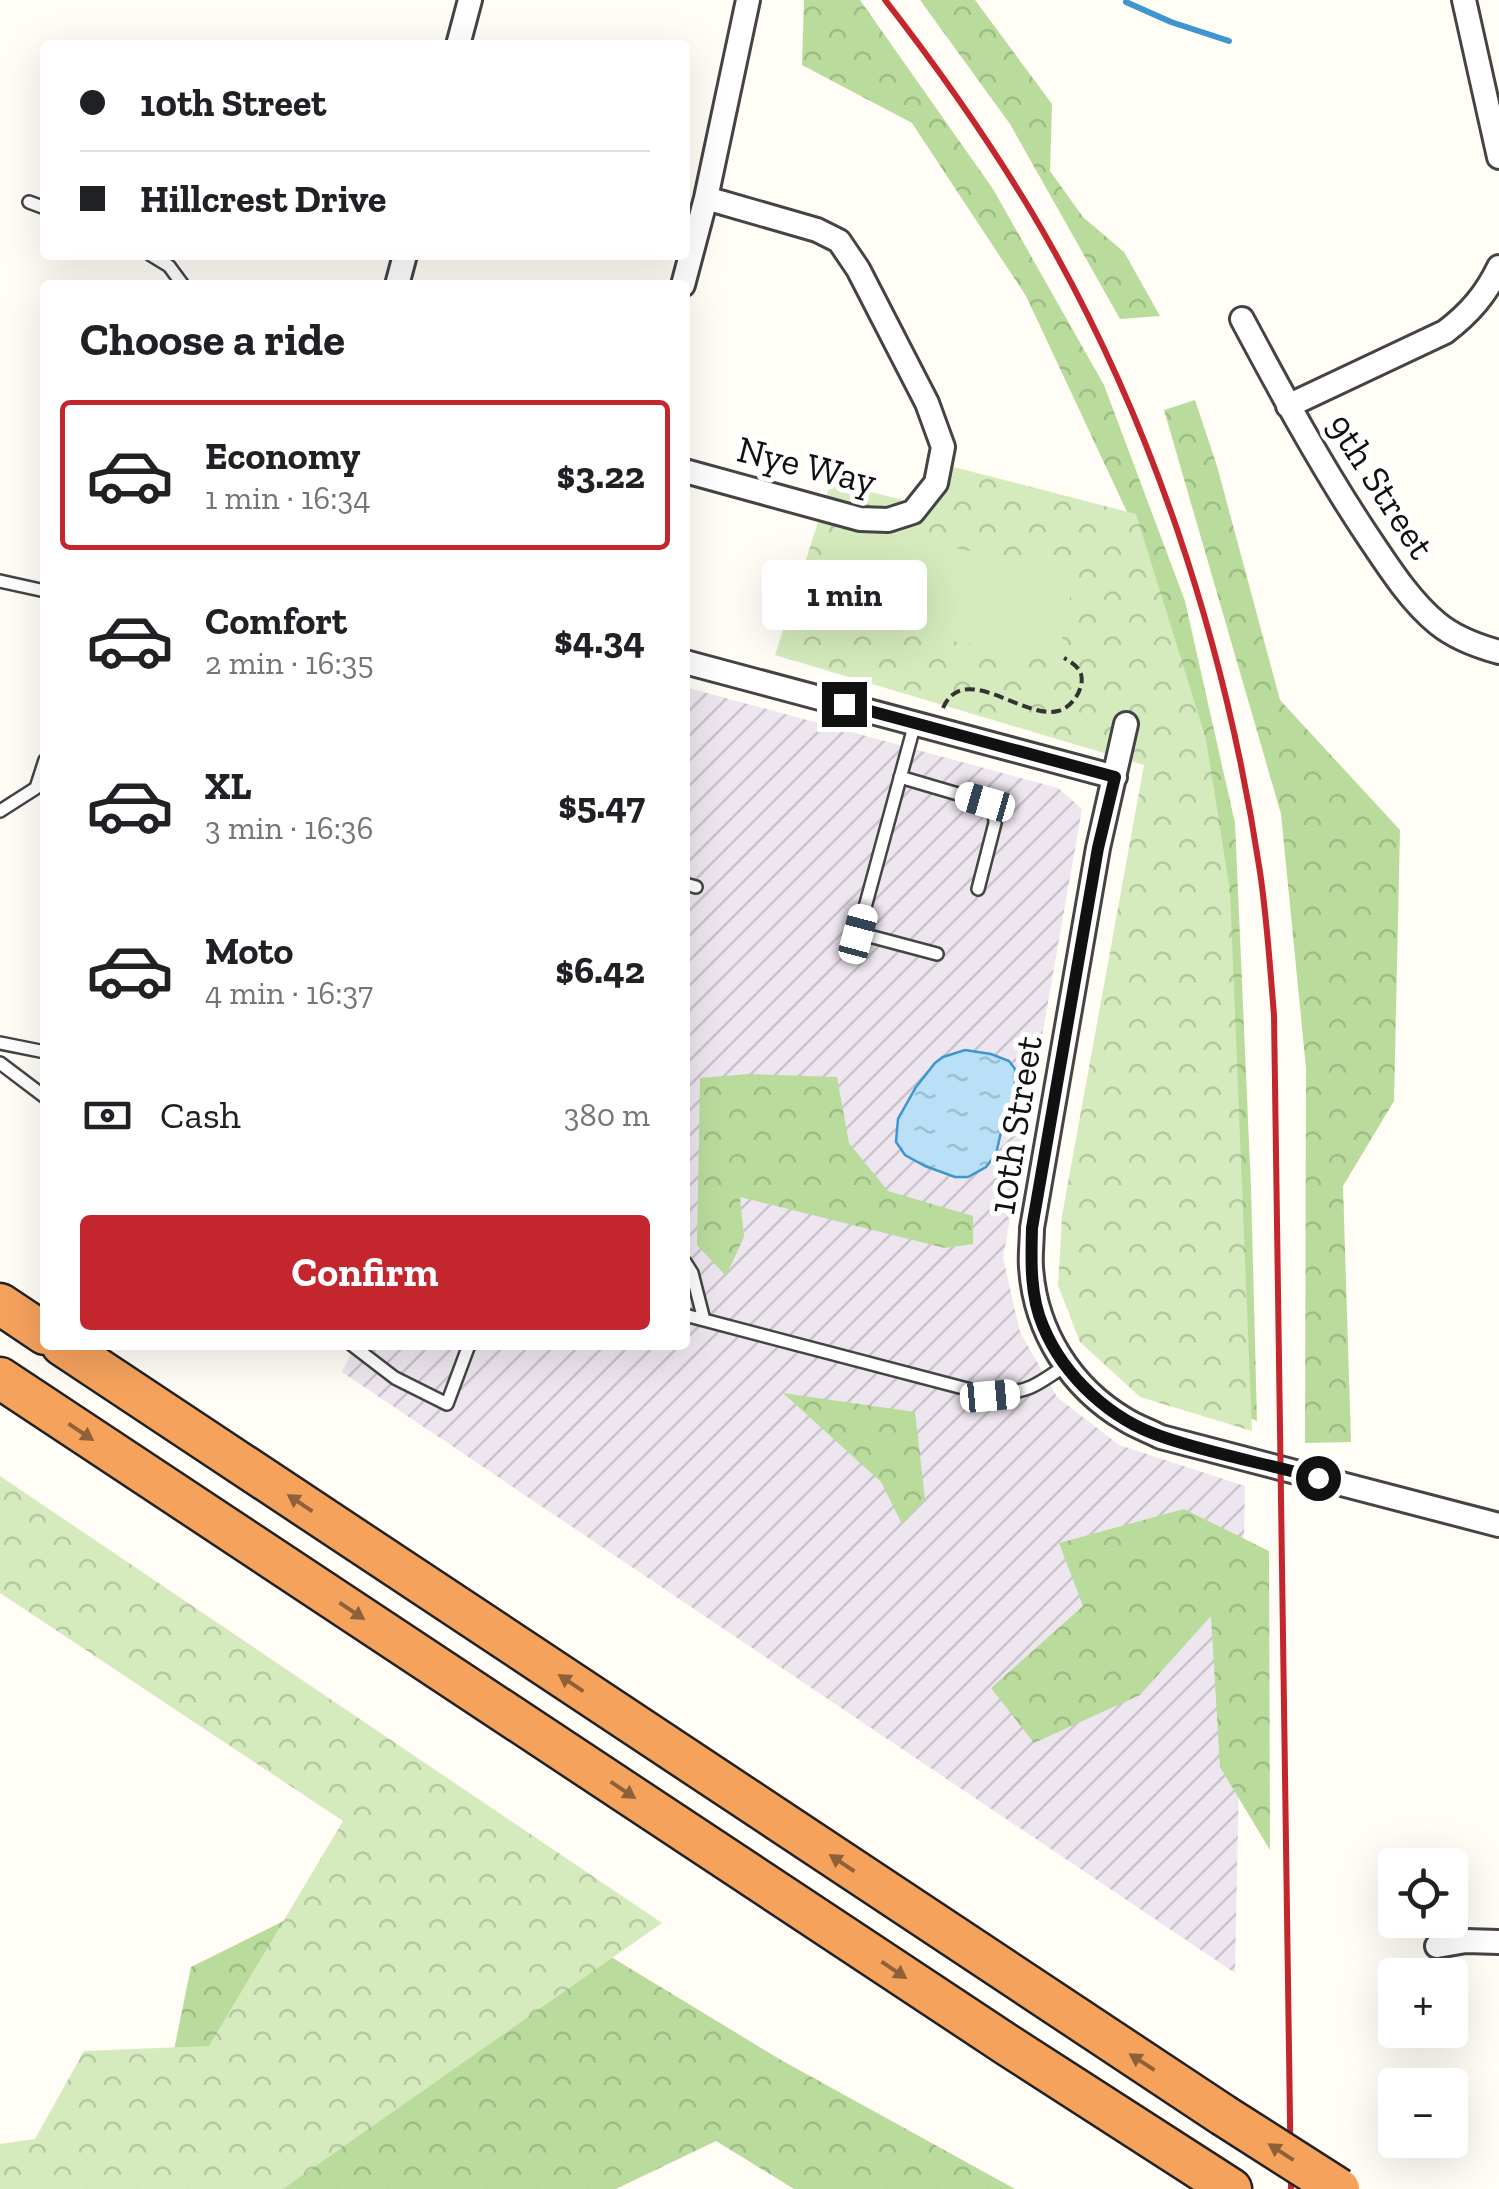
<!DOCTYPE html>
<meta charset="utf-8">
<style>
:root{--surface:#fff;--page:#f2f2f2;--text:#202124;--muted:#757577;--line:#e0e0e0;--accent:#c4262e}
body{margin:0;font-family:"Zilla Slab",serif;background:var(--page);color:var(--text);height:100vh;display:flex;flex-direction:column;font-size:38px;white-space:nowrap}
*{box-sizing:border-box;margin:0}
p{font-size:32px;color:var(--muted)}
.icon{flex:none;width:55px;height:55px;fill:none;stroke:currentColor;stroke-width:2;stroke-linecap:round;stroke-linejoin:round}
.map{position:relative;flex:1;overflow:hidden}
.details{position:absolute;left:40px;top:280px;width:650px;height:1070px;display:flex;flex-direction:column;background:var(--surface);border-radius:10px;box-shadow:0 10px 40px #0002}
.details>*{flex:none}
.banner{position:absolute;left:40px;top:40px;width:650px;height:220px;border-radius:10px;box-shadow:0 10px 40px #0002;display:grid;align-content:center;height:220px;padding:0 40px;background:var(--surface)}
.tools{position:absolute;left:1378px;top:1848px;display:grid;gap:20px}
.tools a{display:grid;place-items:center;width:90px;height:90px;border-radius:10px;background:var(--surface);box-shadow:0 10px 40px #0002;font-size:50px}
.end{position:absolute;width:45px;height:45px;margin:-22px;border:12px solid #111;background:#fff;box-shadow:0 0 0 5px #fff}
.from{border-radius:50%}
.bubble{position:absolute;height:70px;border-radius:10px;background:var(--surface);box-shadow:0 10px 40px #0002;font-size:32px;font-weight:800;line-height:70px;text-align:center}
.car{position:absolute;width:30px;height:60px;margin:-30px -15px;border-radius:12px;box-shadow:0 0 8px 2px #0007;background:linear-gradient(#fff 24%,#345 0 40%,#fff 0 76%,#345 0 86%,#fff 0)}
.banner b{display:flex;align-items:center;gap:35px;height:95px;font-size:38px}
.banner b+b{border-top:2px solid var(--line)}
.banner i{width:25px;height:25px;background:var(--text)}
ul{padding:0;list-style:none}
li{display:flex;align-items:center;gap:30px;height:150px;margin:0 20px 15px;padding:0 20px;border:5px solid transparent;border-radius:10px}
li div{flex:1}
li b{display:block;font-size:38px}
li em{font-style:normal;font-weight:800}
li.active{border-color:var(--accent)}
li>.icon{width:90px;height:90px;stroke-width:1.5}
h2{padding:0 40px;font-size:45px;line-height:120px}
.pay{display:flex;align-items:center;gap:25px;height:110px;padding:0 40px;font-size:38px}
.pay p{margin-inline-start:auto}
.cta{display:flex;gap:20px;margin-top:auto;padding:20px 40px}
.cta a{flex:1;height:115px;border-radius:10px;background:var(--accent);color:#fff;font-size:40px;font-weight:800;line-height:115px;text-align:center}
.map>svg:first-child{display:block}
.industrial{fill:url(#industrial-furrows)}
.forest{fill:url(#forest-crowns)}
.park{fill:url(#park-crowns)}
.garden{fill:#d5ebbd}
.water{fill:url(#water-ripples);stroke:#3f96cf;stroke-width:2.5}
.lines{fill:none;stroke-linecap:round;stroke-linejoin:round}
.stream{stroke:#3f96cf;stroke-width:6}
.lane-casing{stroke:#444;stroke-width:16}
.street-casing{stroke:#444;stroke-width:28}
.highway-casing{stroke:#222;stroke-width:45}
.path{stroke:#333;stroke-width:4;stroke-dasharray:10 5;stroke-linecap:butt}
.lane{stroke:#fff;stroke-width:11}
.street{stroke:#fff;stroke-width:22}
.highway{stroke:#f5a25d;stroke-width:40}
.rail{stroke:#c4262e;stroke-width:6}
.highway-bridge-casing{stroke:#222;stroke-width:45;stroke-linecap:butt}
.highway-bridge{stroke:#f5a25d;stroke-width:40}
.oneway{fill:#8e613b}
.route{stroke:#111;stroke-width:12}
.labels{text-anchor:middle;stroke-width:10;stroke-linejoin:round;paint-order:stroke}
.street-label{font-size:38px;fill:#111;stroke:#fff}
</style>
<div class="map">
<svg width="1499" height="2189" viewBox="0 0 1499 2189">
<defs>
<pattern id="industrial-furrows" width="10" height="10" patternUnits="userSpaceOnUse" patternTransform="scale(2.5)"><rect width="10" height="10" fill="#eee6ef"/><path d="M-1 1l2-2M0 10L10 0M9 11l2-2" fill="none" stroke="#cbc4cc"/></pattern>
<pattern id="forest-crowns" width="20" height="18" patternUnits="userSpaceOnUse" patternTransform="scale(2.5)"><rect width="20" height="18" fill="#b9dc9c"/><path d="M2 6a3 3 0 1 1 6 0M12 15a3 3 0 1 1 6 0" fill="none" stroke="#9ebc85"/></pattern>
<pattern id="park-crowns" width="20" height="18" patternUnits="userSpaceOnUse" patternTransform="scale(2.5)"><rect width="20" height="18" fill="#d5ebbd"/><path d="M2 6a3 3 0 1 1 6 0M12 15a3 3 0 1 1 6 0" fill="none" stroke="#b6c8a1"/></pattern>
<pattern id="water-ripples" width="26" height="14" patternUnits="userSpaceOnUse" patternTransform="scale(2.5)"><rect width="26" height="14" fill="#b9e0f7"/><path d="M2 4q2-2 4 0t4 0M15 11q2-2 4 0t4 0" fill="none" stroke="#9ebfd3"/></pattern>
</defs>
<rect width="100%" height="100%" fill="#fffdf5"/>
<path class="industrial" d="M685,687L1058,788L1082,809L1003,1258L1020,1332L1057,1397L1119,1445L1245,1486L1235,1973L342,1372L355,1345H685Z"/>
<path class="forest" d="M804,0H860L993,189L1104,385L1185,601L1235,823L1251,1188L1257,1421L1122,1364L1167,696L1135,529L1026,296L912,123L802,65Z
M920,0H975L1052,104L1050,171L1083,217L1124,252L1160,316L1120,319L1010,124Z
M1195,400L1217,466L1280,700L1400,830L1394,1101L1343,1186L1351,1442L1305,1443L1306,1068L1281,814L1164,410Z
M749,1074L837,1077L849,1143L888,1191L973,1216V1244L945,1248L740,1197L744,1237L726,1276L697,1245L700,1078Z
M783,1393L915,1412L925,1499L902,1524L881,1482Z
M1184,1509L1269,1551L1270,1850L1220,1767L1211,1616L1140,1695L1034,1743L991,1688L1083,1606L1059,1543Z
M322,1902L575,1935L781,2060L1015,2189H794L716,2141L616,2189H0V2176L171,2065L191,1967Z"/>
<path class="park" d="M946,465L1136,514L1206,739L1230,891L1252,1431L1140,1397L1080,1342L1058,1285L1062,1216L1144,765L775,655L831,482L907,501Z
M0,1476L662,1923L283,2189H0V2144L35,2139L84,2051L209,2046L343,1821L0,1593Z"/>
<path class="garden" d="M844,527L1075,571L1058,661L827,617Z"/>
<path class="water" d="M965,1050L991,1054L1009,1061L1015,1069V1087L1011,1106L1004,1119L996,1154L986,1167L968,1177H955L925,1166L905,1155L896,1142L898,1119L916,1087L935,1063L943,1057Z"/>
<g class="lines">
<path class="stream" d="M1126,2L1171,22L1229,41"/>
<g class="lane-casing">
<path id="lane" d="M29,202L45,208
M151,255L169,266L183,285
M0,581L45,591
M915,723L858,933L937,954
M900,777L985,802L994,811L995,823L978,889
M0,811L36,788L45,760
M685,884L696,887
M0,1043L45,1052
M0,1063L45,1097
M685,1262L692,1273L704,1320
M685,1315L990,1395C1028,1392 1035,1387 1066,1365
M352,1345L395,1378L447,1404L469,1345"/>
</g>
<g class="street-casing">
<path id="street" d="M1464,0L1499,157
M458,45L470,0
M397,285L405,255
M683,285L706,198L748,0
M1242,319C1281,392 1320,464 1365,532C1386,563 1408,599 1437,623C1455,638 1477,646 1499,652
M1288,406L1445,332C1470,313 1486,294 1499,267
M685,471L860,519L888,520L913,512L936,483L943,447L927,403L858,269L839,241L817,230L706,198
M685,662L1115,777
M1126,724L1098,848L1032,1228C1032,1241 1030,1254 1031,1267C1035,1331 1071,1388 1126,1420C1137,1427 1150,1431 1161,1437L1499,1525
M1437,1946L1466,1941L1499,1942"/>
</g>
<g class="highway-casing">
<path id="highway" d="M0,1304L45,1334
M62,1345L1223,2115
M0,1378L1009,2046L1231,2189"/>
</g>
<path class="path" d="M943,708C964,660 1023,720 1058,711C1072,708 1085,688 1081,674C1078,666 1071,662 1064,658"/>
<use href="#lane" class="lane"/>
<use href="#street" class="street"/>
<use href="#highway" class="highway"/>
<path class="rail" d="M885,0C938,68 987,138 1031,211C1151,413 1225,640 1260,872C1267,919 1270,967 1274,1015L1291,2189"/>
<g class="highway-bridge-casing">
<path id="highway-bridge" d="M1223,2115L1339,2189"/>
</g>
<use href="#highway-bridge" class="highway-bridge"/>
</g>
<defs><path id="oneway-solid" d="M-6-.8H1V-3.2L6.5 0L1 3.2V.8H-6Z" transform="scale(2.5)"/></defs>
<g class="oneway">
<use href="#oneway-solid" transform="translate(81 1432) rotate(34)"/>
<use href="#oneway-solid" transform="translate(300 1503) rotate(-146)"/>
<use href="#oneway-solid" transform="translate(352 1611) rotate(34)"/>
<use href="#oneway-solid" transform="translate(571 1683) rotate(-146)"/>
<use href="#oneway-solid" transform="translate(623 1790) rotate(34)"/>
<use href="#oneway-solid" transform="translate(842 1863) rotate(-146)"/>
<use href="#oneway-solid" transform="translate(894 1970) rotate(34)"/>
<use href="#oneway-solid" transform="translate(1142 2062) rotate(-147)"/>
<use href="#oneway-solid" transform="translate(1281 2152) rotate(-147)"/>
</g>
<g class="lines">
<path class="route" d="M844,704L1115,777L1098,848L1032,1228C1031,1261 1030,1296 1043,1326C1064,1377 1111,1420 1163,1437C1212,1454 1268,1464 1318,1478"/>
</g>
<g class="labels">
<g class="street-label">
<text transform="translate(807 465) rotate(14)" y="13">Nye Way</text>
<text transform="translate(1381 486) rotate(57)" y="13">9th Street</text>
<text transform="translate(1015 1125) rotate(-81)" y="13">10th Street</text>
</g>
</g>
</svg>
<div class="tools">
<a><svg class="icon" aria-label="locate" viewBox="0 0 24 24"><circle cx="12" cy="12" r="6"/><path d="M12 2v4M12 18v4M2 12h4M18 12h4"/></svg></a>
<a>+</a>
<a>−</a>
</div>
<i class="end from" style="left:1318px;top:1478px"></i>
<i class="end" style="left:844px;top:704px"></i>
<div class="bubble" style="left:762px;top:560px;width:165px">1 min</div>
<i class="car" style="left:985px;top:802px;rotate:286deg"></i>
<i class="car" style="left:858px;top:934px;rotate:15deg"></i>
<i class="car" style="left:990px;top:1396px;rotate:85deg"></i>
<div class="banner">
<b><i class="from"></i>10th Street</b>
<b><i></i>Hillcrest Drive</b>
</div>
<section class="details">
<h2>Choose a ride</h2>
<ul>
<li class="active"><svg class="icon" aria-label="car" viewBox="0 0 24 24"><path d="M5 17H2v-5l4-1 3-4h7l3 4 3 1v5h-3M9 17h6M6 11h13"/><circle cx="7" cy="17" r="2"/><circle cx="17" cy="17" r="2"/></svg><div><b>Economy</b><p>1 min · 16:34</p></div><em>$3.22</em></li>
<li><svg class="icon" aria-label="car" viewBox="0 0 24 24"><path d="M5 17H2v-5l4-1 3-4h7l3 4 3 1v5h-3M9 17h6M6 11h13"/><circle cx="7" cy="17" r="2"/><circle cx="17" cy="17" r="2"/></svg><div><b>Comfort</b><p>2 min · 16:35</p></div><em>$4.34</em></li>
<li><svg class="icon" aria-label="car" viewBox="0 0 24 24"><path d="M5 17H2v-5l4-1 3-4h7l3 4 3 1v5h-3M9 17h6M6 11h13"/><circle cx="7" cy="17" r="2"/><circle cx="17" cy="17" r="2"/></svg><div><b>XL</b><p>3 min · 16:36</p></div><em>$5.47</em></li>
<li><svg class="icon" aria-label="car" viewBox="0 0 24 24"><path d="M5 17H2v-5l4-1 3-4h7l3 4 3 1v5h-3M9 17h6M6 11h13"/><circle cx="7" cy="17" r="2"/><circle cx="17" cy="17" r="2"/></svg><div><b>Moto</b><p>4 min · 16:37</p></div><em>$6.42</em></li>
</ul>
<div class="pay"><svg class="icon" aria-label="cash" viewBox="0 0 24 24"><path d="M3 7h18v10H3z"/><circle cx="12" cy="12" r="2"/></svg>Cash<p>380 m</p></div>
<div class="cta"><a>Confirm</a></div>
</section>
</div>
